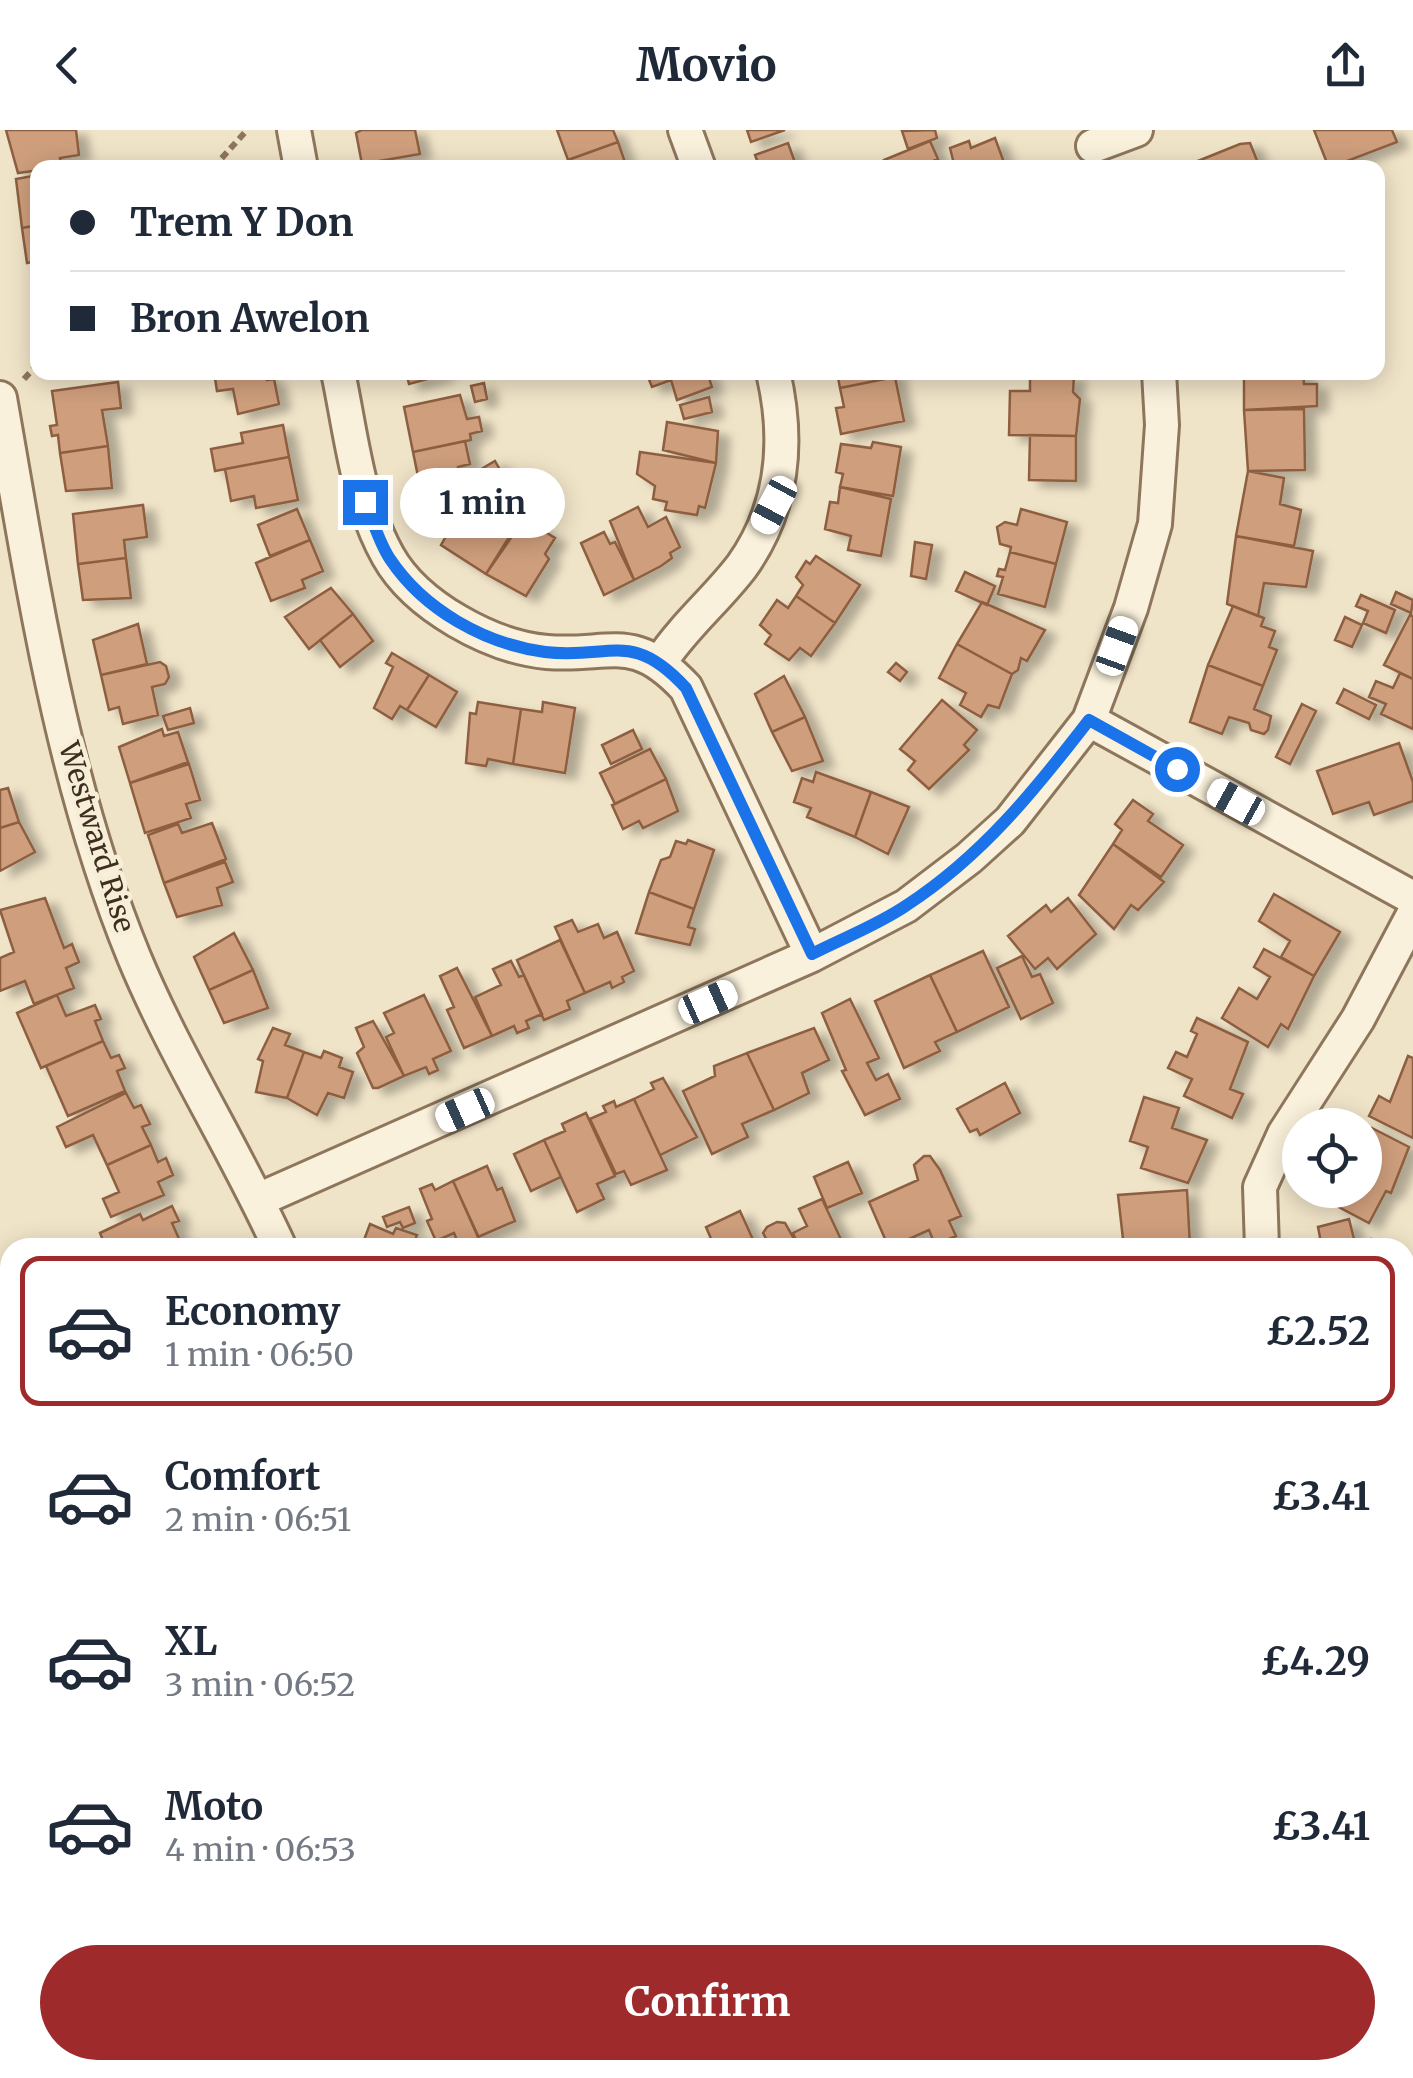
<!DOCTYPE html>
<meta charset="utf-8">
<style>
:root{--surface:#fff;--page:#f6f6f7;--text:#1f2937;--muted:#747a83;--line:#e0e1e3;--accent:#9e2a2b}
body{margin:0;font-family:Merriweather,serif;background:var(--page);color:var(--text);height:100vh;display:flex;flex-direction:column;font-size:38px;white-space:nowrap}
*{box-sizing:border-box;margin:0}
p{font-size:32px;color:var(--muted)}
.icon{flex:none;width:55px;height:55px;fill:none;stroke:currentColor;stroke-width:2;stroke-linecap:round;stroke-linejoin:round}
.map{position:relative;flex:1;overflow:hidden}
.sheet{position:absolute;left:0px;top:1108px;width:1415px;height:842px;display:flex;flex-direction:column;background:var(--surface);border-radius:30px 30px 0 0;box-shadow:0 5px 25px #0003}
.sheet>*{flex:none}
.top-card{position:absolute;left:30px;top:30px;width:1355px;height:220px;border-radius:20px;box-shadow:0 5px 25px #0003;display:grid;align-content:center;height:220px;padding:0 40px;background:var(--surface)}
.fabs{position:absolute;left:1282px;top:978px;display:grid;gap:20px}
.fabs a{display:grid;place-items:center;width:100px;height:100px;border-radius:50%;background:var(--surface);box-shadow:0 5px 25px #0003;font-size:50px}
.end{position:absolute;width:45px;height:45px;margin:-22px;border:12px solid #1a73e8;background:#fff;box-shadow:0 0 0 5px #fff}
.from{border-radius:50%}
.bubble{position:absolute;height:70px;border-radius:35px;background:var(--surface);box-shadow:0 5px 25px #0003;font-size:32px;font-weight:700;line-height:70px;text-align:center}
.car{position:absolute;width:30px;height:60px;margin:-30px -15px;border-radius:12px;box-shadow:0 0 8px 2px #0007;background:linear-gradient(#fff 24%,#345 0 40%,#fff 0 76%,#345 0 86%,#fff 0)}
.top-card b{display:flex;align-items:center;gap:35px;height:95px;font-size:38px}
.top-card b+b{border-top:2px solid var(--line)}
.top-card i{width:25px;height:25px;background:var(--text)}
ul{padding:18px 0 0;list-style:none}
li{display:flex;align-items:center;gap:30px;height:150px;margin:0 20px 15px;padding:0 20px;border:5px solid transparent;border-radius:20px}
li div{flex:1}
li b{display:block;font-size:38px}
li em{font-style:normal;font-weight:700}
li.selected{border-color:var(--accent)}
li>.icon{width:90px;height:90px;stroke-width:1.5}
.action{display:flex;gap:20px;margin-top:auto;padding:20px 40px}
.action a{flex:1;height:115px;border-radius:60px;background:var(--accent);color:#fff;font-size:40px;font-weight:700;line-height:115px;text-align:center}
header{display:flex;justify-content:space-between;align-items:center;height:130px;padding:0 40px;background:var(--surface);font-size:45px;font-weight:700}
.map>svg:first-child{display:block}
.green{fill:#c9cf9b}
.building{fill:#cf9f7d;stroke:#8d5f41;stroke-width:2.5;filter:url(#shadow)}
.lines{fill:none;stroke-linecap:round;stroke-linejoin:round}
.minor-casing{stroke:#8d765c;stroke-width:38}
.path{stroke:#8d765c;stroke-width:6;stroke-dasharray:8 5;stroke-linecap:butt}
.minor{stroke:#faf1dc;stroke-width:32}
.route{stroke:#1a73e8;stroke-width:12}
.labels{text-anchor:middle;stroke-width:9;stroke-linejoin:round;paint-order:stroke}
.street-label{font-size:28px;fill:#3d2e20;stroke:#f7eed8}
</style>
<header><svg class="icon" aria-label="back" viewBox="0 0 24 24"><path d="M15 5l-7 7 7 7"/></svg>Movio<svg class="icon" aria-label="share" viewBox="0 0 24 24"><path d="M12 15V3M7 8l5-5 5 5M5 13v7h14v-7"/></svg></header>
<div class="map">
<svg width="1413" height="1948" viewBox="0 0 1413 1948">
<defs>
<filter id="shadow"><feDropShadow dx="11" dy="6" stdDeviation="5" flood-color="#0004"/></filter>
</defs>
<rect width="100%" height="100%" fill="#f0e4c8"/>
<path class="green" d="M0,1302L10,1317V1940H378L381,1948H0Z"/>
<path class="building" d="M6,0H76L79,25L60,28L62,37L18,43Z
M362,0H415L420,24L362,34L356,3Z
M557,0H613L618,12L568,30Z
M747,0H785L751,12Z
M935,0L937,8L908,19L902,1Z
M1314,0H1392L1397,12L1329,38Z
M995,8L1006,38H955L950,18L969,11L971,18Z
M930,11L938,29L917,38H887L884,30Z
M618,12L627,38H570L568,30Z
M788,13L797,38H760L755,25Z
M1250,13L1260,38L1183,37L1240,14Z
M38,45V95L22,98L16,49Z
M38,95V131L27,133L22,98Z
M214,242H265L267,250L274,249L279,274L238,284L233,259L217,261Z
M406,242H442L443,245L409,254Z
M646,242H707L712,257L677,270L671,250L652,257Z
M837,242H894L895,247L840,258Z
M1244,242H1303L1304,254H1317V276L1244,280Z
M1050,245H1074L1073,262L1080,269L1076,306L1009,305L1010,261H1030V248Z
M895,247L904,291L841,304L836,278L844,277L840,258Z
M118,252L121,278L102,280L108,316L60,323L58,305L52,306L50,296L57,295L52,261Z
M484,253L487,269L475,272L471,256Z
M460,265L467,289L479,287L482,301L470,304L471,310L413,322L404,277Z
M709,267L712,282L684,289L680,275Z
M1304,279L1305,340L1248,341L1244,280Z
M667,292L718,301L716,333L663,320Z
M283,295L289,327L215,341L211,319L243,313L241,303Z
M1030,305L1076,306V351L1029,350Z
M465,311L470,334L458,337L457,359L422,366L413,322Z
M873,312L901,317L893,366L840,357L843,344L836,342L841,314L871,318Z
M108,316L112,358L66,361L60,323Z
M640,322L716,333L705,378L699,376L697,385L665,380L667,372L653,369L655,356L637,344Z
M289,327L298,370L256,378L254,366L231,371L225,339Z
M495,331L504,347L468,367L459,352Z
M1248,341L1284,348L1280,374L1301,380L1294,416L1236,406Z
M840,357L891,369L881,426L848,420L851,406L825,399L830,372L838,373Z
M143,375L147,407L124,410L126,428L78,434L73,384Z
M464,375L511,404L486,444L441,415Z
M638,377L648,397L666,387L680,417L670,423L672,428L661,436L634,450L610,391Z
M297,379L310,410L270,426L258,395Z
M1021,379L1067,392L1056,434L1010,422L1011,417L1000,414L997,397L1005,392L1017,395Z
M524,389L555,408L545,424L549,429L526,466L486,444Z
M604,402L610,414L615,412L634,450L604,465L581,413Z
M1236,406L1313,421L1306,457L1264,453L1258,486L1227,474Z
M310,410L323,441L302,450L305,458L271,471L256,433Z
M915,412L932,415L926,449L911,446Z
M1010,422L1056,434L1045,477L998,464L1003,447L997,446L999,439L1005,440Z
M816,426L860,455L835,493L796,466L803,455L796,447L806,431L810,434Z
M126,428L131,468L83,470L78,434Z
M965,442L995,456L987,475L956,461Z
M331,458L353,484L309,519L285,487Z
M1396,462L1413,470L1411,483L1391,474Z
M1361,465L1395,480L1386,503L1363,493L1368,481L1356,476Z
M796,466L835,493L811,526L800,518L789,530L765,514L771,505L760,495L777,470L788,478Z
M982,472L1045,500L1027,531L1021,528L1018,540L1012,544L957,514Z
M1233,476L1264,488L1261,496L1275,501L1269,517L1277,520L1263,556L1208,535Z
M353,484L373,511L340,537L320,510Z
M1410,485L1413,486V549L1384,535Z
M1345,487L1362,495L1352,517L1335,510Z
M138,494L147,534L101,545L93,510Z
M957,514L1012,544L999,578L988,575L981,587L960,575L966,563L939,548Z
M392,523L429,545L407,580L400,576L392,589L374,578L393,537L386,533Z
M160,532L166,536L169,547L165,554L152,557L158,585L123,594L119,577L109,580L101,545Z
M896,533L907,542L900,551L888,542Z
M1208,535L1263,556L1254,579L1271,586L1268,600L1264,604L1251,600L1249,593L1229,587L1222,604L1190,592Z
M1400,543L1413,549V599L1381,584L1386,574L1369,567L1376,551L1393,558Z
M429,545L457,562L436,597L407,580Z
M784,546L805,587L772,602L755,564Z
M1344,559L1376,575L1369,589L1337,573Z
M942,570L977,600L964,615L969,620L929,659L908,640L915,631L900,619Z
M478,572L521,579L513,634L488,629L486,636L466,633L470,583L476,584Z
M543,572L575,578L565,643L513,634L521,579L542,582Z
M1302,574L1316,581L1290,634L1276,627Z
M190,578L194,593L168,600L163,586Z
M805,587L823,631L792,641L772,602Z
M162,599L164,606L178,602L188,632L130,653L119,617Z
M633,600L642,619L611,634L602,615Z
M1399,613L1413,652V671L1374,685L1369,672L1333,684L1317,641Z
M650,619L666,649L615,674L600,643Z
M189,634L200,670L186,674L191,688L145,703L130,653Z
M816,642L871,662L855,707L807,687L811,678L794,672L802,648L813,652Z
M666,649L678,681L643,698L639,691L623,699L612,675Z
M8,658L19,692L0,698V660Z
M871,662L909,677L888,724L855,707Z
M1133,670L1153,684L1148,691L1183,715L1161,747L1113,714L1122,700L1115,694Z
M19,692L35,722L0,741V698Z
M212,693L226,729L164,753L148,705L178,694L182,703Z
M688,710L714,720L694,779L649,762L661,730L670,727L676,711L686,714Z
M1113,714L1164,752L1138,780L1131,775L1114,799L1079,765Z
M225,732L233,752L217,758L222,775L177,787L164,753Z
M649,762L694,779L688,797L695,799L690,815L636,803Z
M1274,764L1340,802L1314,846L1281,827L1290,811L1259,791Z
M45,768L64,818L72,814L79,832L66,838L74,858L34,874L25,851L0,861V828L14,822L0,780Z
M1068,768L1096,804L1057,839L1048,828L1035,839L1008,806L1046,775L1051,782Z
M572,790L578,802L598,794L604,808L617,802L634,841L622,847L624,852L612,858L610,852L585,863L555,797Z
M234,803L253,840L209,860L194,827Z
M560,810L585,863L567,871L570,879L544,890L517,830Z
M1264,819L1314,846L1288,899L1281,894L1268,917L1222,888L1239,858L1257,869L1270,847L1254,837Z
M983,821L1009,877L957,902L930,845Z
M1022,826L1032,847L1040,844L1053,873L1021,889L997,838Z
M511,831L519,847L524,845L542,884L526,891L529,898L517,903L514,896L492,906L475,867L501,855L493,839Z
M457,838L492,906L464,918L447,880L454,877L440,846Z
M253,840L268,878L224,893L209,860Z
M930,845L957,902L935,912L940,921L904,938L875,871Z
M57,865L66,886L95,875L101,889L95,891L103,911L41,938L17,883Z
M424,865L451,921L433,929L438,940L429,944L426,937L404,946L386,907L394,903L384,883Z
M850,869L879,928L867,933L876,950L888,944L900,969L865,985L842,941L846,940L822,883Z
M1197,888L1248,912L1230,959L1243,964L1232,988L1184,966L1192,949L1168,938L1176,922L1187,927L1197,904L1191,901Z
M373,891L404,946L378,958H373L357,923L364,917L356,898Z
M273,898L290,904L285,915L304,922L287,968L256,962L263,931L258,929Z
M814,898L829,930L802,943L809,963L774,980L747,923Z
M103,911L111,928L119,925L125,938L117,941L125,961L68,986L46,936Z
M324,921L342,928L339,937L353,942L344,968L328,963L317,985L287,968L304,922L321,928Z
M747,923L774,980L742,994L748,1007L712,1024L683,961L715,946L714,936Z
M1408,926L1413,928V1008L1369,986L1379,966L1390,972Z
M663,948L697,1007L660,1025L634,969L654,959L651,953Z
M1005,953L1020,983L980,1005L977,999L970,1002L957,979Z
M126,963L134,978L141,975L150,994L142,997L151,1015L107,1035L93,1005L66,1017L57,997Z
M1144,967L1179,978L1172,998L1207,1010L1188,1053L1141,1038L1148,1017L1130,1011Z
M634,969L667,1040L631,1055L624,1041L616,1044L590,989L606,982L603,976L614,971L616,977Z
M586,983L615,1046L597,1054L604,1069L577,1082L544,1010L565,1001L562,994Z
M1372,998L1409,1017L1391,1063L1386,1061L1369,1093L1333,1074L1340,1060H1365V1012Z
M544,1010L561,1047L531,1061L514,1024Z
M151,1015L158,1032L166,1028L173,1045L158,1052L164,1065L111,1087L103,1069L119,1062L107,1035Z
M924,1026H930L940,1040L961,1086L949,1091L956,1106L935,1115L929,1100L889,1118L869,1072L918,1050L914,1035Z
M848,1032L862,1063L827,1078L814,1047Z
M487,1036L497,1060L502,1058L515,1091L478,1107L453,1051Z
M453,1051L480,1110L477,1118H460L454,1103L436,1111L427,1091L432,1089L420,1059L432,1054L435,1060Z
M1187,1060L1190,1116L1124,1118L1118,1065Z
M822,1069L845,1118H799L793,1103L807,1096L799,1079Z
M172,1076L179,1091L172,1093L180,1111L167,1118H106L100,1103L140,1084L143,1090Z
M409,1077L415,1093L403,1098L400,1092L387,1097L383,1087Z
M740,1081L755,1114L715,1118L706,1097Z
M1349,1089L1354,1109L1347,1110L1348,1114L1371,1109L1374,1118H1322L1318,1097Z
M777,1092L785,1093L799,1118H761L769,1114L763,1103L767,1097Z
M370,1094L393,1104L396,1098L417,1105L412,1118H361Z
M1405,1213L1413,1234V1244L1405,1247Z
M1413,1244V1310L1405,1314V1247Z
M1405,1921L1411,1922L1409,1948H1374V1940H1405Z
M505,1940H579L580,1942L567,1948H508Z
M704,1940H760L743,1948H708Z
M763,1940H789L793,1948H750Z"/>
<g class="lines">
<g class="minor-casing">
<path id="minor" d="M294,0L301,38
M685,0L699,38
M1093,16L1136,0
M338,242C351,303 357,371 388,426C416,476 491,517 547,522C611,527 633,501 686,558L812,825
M0,268C33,456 61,649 134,827C175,926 235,1019 280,1118
M661,531C684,496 717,469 742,436C784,377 789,310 773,242
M1089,590L1413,768
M258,1070L812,825L906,776L969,728L1010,691L1089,590L1131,478L1155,394L1162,295L1159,242
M1262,1118L1260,1057L1284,1004L1358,889L1413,785
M1405,1494L1413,1498
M1405,1785L1413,1768
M647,1940L651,1948
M956,1948L975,1940
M1255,1948L1262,1940"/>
</g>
<path class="path" d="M213,38L247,0
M24,249L38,234
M0,1289L10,1304
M0,1618L10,1682
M50,1940L52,1948
M335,1940L339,1948"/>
<use href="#minor" class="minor"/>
</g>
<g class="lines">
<path class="route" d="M365,372C373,390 379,413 390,429C424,480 485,514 545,522C610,530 631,498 686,558L812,824C843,808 878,795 907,775C982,726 1035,660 1089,590L1177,639"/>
</g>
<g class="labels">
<g class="street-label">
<text transform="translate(97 707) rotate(73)" y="10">Westward Rise</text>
</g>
</g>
</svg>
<div class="fabs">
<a><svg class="icon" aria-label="locate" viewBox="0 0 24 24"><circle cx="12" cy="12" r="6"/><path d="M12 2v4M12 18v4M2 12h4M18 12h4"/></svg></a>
</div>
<i class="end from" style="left:1177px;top:639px"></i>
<i class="end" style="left:365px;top:372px"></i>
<div class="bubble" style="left:400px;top:338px;width:165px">1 min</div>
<i class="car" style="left:774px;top:375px;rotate:208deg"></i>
<i class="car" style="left:1117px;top:516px;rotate:20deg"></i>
<i class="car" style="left:1236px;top:672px;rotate:299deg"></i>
<i class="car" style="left:708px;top:872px;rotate:66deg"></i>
<i class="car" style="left:465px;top:980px;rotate:246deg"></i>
<div class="top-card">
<b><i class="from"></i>Trem Y Don</b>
<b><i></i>Bron Awelon</b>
</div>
<section class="sheet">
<ul>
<li class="selected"><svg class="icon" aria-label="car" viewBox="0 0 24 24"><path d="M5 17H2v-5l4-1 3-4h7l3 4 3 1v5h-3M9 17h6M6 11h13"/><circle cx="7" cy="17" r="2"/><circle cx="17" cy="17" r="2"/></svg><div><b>Economy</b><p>1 min · 06:50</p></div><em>£2.52</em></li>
<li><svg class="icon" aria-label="car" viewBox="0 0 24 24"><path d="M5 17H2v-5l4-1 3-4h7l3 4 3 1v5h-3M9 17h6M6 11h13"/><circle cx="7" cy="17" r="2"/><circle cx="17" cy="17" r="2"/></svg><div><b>Comfort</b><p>2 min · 06:51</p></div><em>£3.41</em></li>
<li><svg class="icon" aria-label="car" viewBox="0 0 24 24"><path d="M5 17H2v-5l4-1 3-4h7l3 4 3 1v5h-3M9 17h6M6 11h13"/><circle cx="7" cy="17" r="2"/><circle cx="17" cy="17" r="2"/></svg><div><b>XL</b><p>3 min · 06:52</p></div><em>£4.29</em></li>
<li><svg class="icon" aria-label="car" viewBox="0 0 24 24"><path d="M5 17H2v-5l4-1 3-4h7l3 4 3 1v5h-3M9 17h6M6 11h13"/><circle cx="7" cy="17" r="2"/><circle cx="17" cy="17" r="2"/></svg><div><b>Moto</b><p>4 min · 06:53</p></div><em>£3.41</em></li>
</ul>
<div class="action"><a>Confirm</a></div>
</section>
</div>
